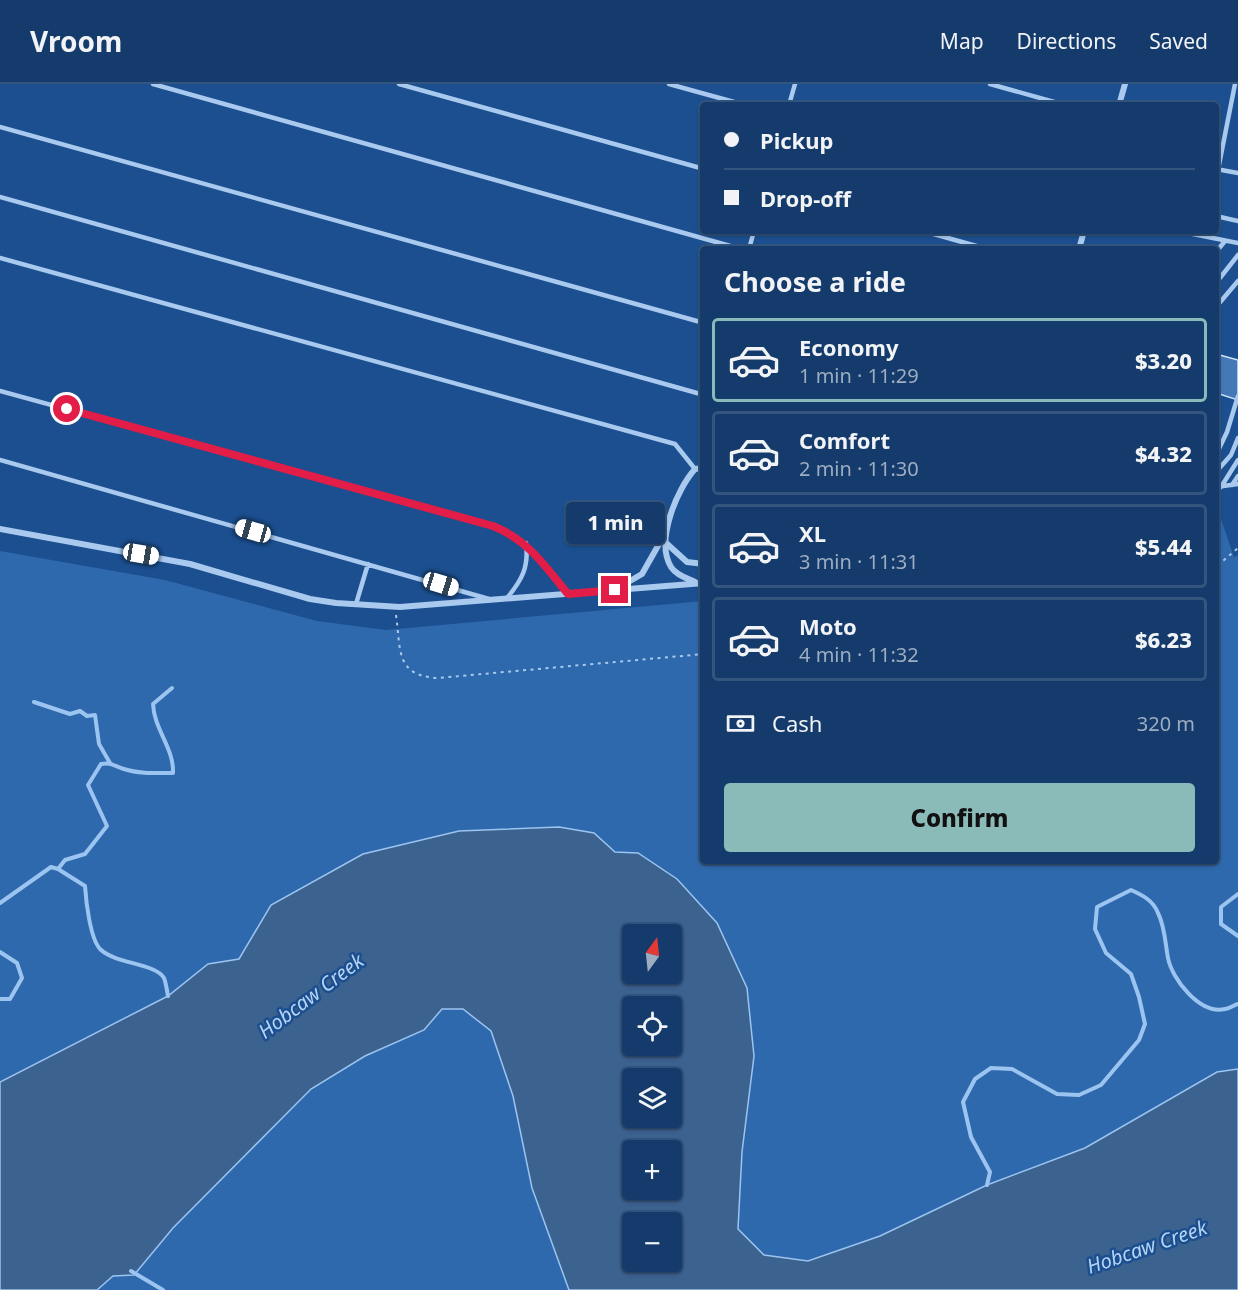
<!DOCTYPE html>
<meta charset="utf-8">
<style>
:root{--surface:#143b6b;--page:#1d4271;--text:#f1f3f6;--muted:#9dadc1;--line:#33557e;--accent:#8bbbb9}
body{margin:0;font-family:"Noto Sans",sans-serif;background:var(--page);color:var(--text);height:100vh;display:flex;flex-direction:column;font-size:22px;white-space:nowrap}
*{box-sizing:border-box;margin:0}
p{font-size:20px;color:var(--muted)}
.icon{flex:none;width:33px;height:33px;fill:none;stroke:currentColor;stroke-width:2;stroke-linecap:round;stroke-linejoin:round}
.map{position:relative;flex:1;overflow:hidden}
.side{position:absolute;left:700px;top:162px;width:519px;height:618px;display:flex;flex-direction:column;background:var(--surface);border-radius:6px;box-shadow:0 2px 4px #0004,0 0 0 2px var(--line)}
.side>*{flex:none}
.guide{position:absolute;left:700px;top:18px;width:519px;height:132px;border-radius:6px;box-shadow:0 2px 4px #0004,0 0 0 2px var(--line);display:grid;align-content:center;height:132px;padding:0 24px;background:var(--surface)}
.needle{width:39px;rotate:15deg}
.fabs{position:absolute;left:622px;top:840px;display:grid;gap:12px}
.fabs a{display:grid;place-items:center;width:60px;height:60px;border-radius:6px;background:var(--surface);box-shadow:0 2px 4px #0004,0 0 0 2px var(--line);font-size:30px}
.end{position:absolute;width:27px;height:27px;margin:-14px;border:8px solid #e11d48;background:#fff;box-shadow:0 0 0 3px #fff}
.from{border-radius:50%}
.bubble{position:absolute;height:42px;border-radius:6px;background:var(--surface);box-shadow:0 2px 4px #0004,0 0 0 2px var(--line);font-size:20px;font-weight:800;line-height:42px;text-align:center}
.car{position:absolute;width:18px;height:36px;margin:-18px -9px;border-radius:8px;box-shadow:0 0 4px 2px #0007;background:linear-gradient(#fff 24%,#345 0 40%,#fff 0 76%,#345 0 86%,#fff 0)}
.guide b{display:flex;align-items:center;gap:21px;height:57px;font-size:22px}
.guide b+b{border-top:2px solid var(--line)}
.guide i{width:15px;height:15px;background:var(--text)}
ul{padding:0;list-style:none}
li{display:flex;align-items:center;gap:18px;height:84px;margin:0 12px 9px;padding:0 12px;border:3px solid var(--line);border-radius:6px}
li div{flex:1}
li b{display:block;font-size:22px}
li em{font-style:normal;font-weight:800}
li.selected{border-color:var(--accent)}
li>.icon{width:54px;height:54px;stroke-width:1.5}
h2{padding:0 24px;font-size:27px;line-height:72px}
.pay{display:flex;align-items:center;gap:15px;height:66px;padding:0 24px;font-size:22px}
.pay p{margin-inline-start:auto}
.action{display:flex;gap:12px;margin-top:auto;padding:12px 24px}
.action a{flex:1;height:69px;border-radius:6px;background:var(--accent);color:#111;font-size:24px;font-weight:800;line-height:69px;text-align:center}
header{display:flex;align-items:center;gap:36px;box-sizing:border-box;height:84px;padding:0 30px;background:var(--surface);border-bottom:2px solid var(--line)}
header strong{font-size:28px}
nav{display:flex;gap:33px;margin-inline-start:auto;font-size:21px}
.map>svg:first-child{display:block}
.green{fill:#2e69ad}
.water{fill:#3c6290;stroke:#9cc4f0;stroke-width:1.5;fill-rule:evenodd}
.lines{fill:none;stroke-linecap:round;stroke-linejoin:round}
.stream{stroke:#9cc4f0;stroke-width:4}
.building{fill:#4478b7;stroke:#cfe3fa;stroke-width:1.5}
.path{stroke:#a9c9ee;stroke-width:2;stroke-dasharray:3 4.5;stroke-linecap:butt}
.lane{stroke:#a9c9ee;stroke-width:4.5}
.street{stroke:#a9c9ee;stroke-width:6}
.route{stroke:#e11d48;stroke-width:8}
.labels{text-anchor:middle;stroke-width:5;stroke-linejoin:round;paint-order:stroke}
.water-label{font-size:20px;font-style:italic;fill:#b5d3f5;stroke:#1b4f8f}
</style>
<header>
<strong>Vroom</strong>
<nav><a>Map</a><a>Directions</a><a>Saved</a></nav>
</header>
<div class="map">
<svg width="1238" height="1206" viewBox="0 0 1238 1206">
<rect width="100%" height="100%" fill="#1b4f8f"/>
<path class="green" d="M1217,434L1221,435L1234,473L1238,471V985L1217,988L1085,1064L987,1101L880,1152L808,1177L764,1171L738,1145L742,1068L717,839L677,795L638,769L615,768L594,749L271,821L239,875L208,880L168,912L0,998V467L165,496L317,537L386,546L703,517L704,777H1216Z
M442,925H463L491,947L513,1012L532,1104L569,1206H97L113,1192L134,1191L173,1144L311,1005L365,972L424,946Z"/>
<path class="water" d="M559,743L594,749L615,768L638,769L677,795L717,839L747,904L754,972L742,1068L738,1145L764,1171L808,1177L880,1152L987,1101L1085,1064L1217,988L1238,985V1206H569L532,1104L513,1012L491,947L463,925H442L424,946L365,972L311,1005L173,1144L134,1191L113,1192L97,1206H0V998L168,912L208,880L239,875L271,821L363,770L459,747ZM633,850H672V890H633ZM633,922H672V962H633ZM633,994H672V1034H633ZM633,1066H672V1106H633ZM633,1138H672V1178H633Z"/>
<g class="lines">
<path class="stream" d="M34,618L70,630L80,627L87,632L95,631L99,660L110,679
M58,785L65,776L85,770L107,742L88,701L101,680C111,678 114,682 124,685C139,690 157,689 173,689C174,664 154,645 153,620L172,604
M1238,810L1221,823V840L1238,852
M0,819L51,783L58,785L85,802C86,817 90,854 100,865C115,880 155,879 164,894C166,899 167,907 168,912
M0,868L17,879L22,894L10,915H0
M987,1101L990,1088L971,1053L963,1018L975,995L991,984L1012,985L1057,1010L1079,1011L1101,1001L1139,956L1145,940L1139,913L1131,890L1106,869L1095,845L1097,823L1131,806C1142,811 1153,816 1158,829C1165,843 1165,858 1168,874C1172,895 1200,931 1225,925C1229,925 1234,921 1238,920
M131,1187L163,1206"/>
</g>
<path class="building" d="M1216,270L1238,276V316L1216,309Z"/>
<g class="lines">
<path class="path" d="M1216,478L1224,476L1238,464
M396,531C401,566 395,592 438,594L704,570"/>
<path class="lane" d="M153,0L741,165
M399,0L704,85
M669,0L745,21
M990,0L1065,21
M789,21L795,0
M0,43L704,239
M1216,85L1238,89
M1218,86L1235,0
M0,113L704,311
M1216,132L1238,137
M923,147L987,165
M1178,147L1238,159
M749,165L754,147
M1216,168L1225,157
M0,174L675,360L695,385
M1216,199L1238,171
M1216,223L1238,197
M0,307L493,442C528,456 544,481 568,510
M1216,371L1227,348L1238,312
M0,376L489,515
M1216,388L1231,371L1238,354
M1232,401L1238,392
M1216,403L1238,400
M1221,403L1238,376
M507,514C522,496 529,483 526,459
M356,520L368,480"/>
<path class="street" d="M1119,21L1125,0
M1079,165L1084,147
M0,445L190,480L310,515L336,519L400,523L704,499
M665,458L687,478L704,480
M695,498C687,494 676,491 671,483C655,457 677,405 695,385L704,384
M618,504L642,490L663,453"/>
</g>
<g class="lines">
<path class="route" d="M67,325L493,442C528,456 544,481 568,510L615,506"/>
</g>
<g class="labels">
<g class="water-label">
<text transform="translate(311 912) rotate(-37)" y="7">Hobcaw Creek</text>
<text transform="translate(1147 1163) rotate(-19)" y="7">Hobcaw Creek</text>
</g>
</g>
</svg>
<div class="fabs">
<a><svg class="needle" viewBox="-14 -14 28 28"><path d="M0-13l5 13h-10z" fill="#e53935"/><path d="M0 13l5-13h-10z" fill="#9dadc1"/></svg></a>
<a><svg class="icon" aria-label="locate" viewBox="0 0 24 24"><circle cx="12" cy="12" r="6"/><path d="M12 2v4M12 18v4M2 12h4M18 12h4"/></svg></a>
<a><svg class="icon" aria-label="layers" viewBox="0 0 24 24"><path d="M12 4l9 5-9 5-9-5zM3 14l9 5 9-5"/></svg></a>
<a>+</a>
<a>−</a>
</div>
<i class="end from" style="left:67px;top:325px"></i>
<i class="end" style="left:615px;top:506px"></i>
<div class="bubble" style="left:566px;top:418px;width:99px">1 min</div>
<i class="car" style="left:253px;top:447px;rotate:286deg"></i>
<i class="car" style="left:141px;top:470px;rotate:100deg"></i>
<i class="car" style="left:441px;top:500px;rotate:107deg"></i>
<div class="guide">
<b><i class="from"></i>Pickup</b>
<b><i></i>Drop-off</b>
</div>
<section class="side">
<h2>Choose a ride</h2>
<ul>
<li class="selected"><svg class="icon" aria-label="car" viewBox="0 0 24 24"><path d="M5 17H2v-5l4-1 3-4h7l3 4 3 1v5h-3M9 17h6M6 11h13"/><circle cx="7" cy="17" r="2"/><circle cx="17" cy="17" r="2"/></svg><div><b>Economy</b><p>1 min · 11:29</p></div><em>$3.20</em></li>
<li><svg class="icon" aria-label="car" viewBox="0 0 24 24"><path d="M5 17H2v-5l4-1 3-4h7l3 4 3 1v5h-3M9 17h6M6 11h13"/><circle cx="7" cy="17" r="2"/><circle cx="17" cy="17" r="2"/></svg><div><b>Comfort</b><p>2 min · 11:30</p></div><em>$4.32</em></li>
<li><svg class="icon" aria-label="car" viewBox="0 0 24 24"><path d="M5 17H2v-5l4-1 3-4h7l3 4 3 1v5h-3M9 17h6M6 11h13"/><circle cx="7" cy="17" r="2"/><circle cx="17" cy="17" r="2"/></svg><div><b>XL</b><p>3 min · 11:31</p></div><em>$5.44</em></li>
<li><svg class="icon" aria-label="car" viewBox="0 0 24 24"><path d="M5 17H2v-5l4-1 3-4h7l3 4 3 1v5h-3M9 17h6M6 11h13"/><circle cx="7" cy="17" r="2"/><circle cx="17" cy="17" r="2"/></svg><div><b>Moto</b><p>4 min · 11:32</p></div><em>$6.23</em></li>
</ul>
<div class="pay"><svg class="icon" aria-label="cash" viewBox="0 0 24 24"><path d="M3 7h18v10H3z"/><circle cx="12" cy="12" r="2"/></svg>Cash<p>320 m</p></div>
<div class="action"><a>Confirm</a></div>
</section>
</div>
